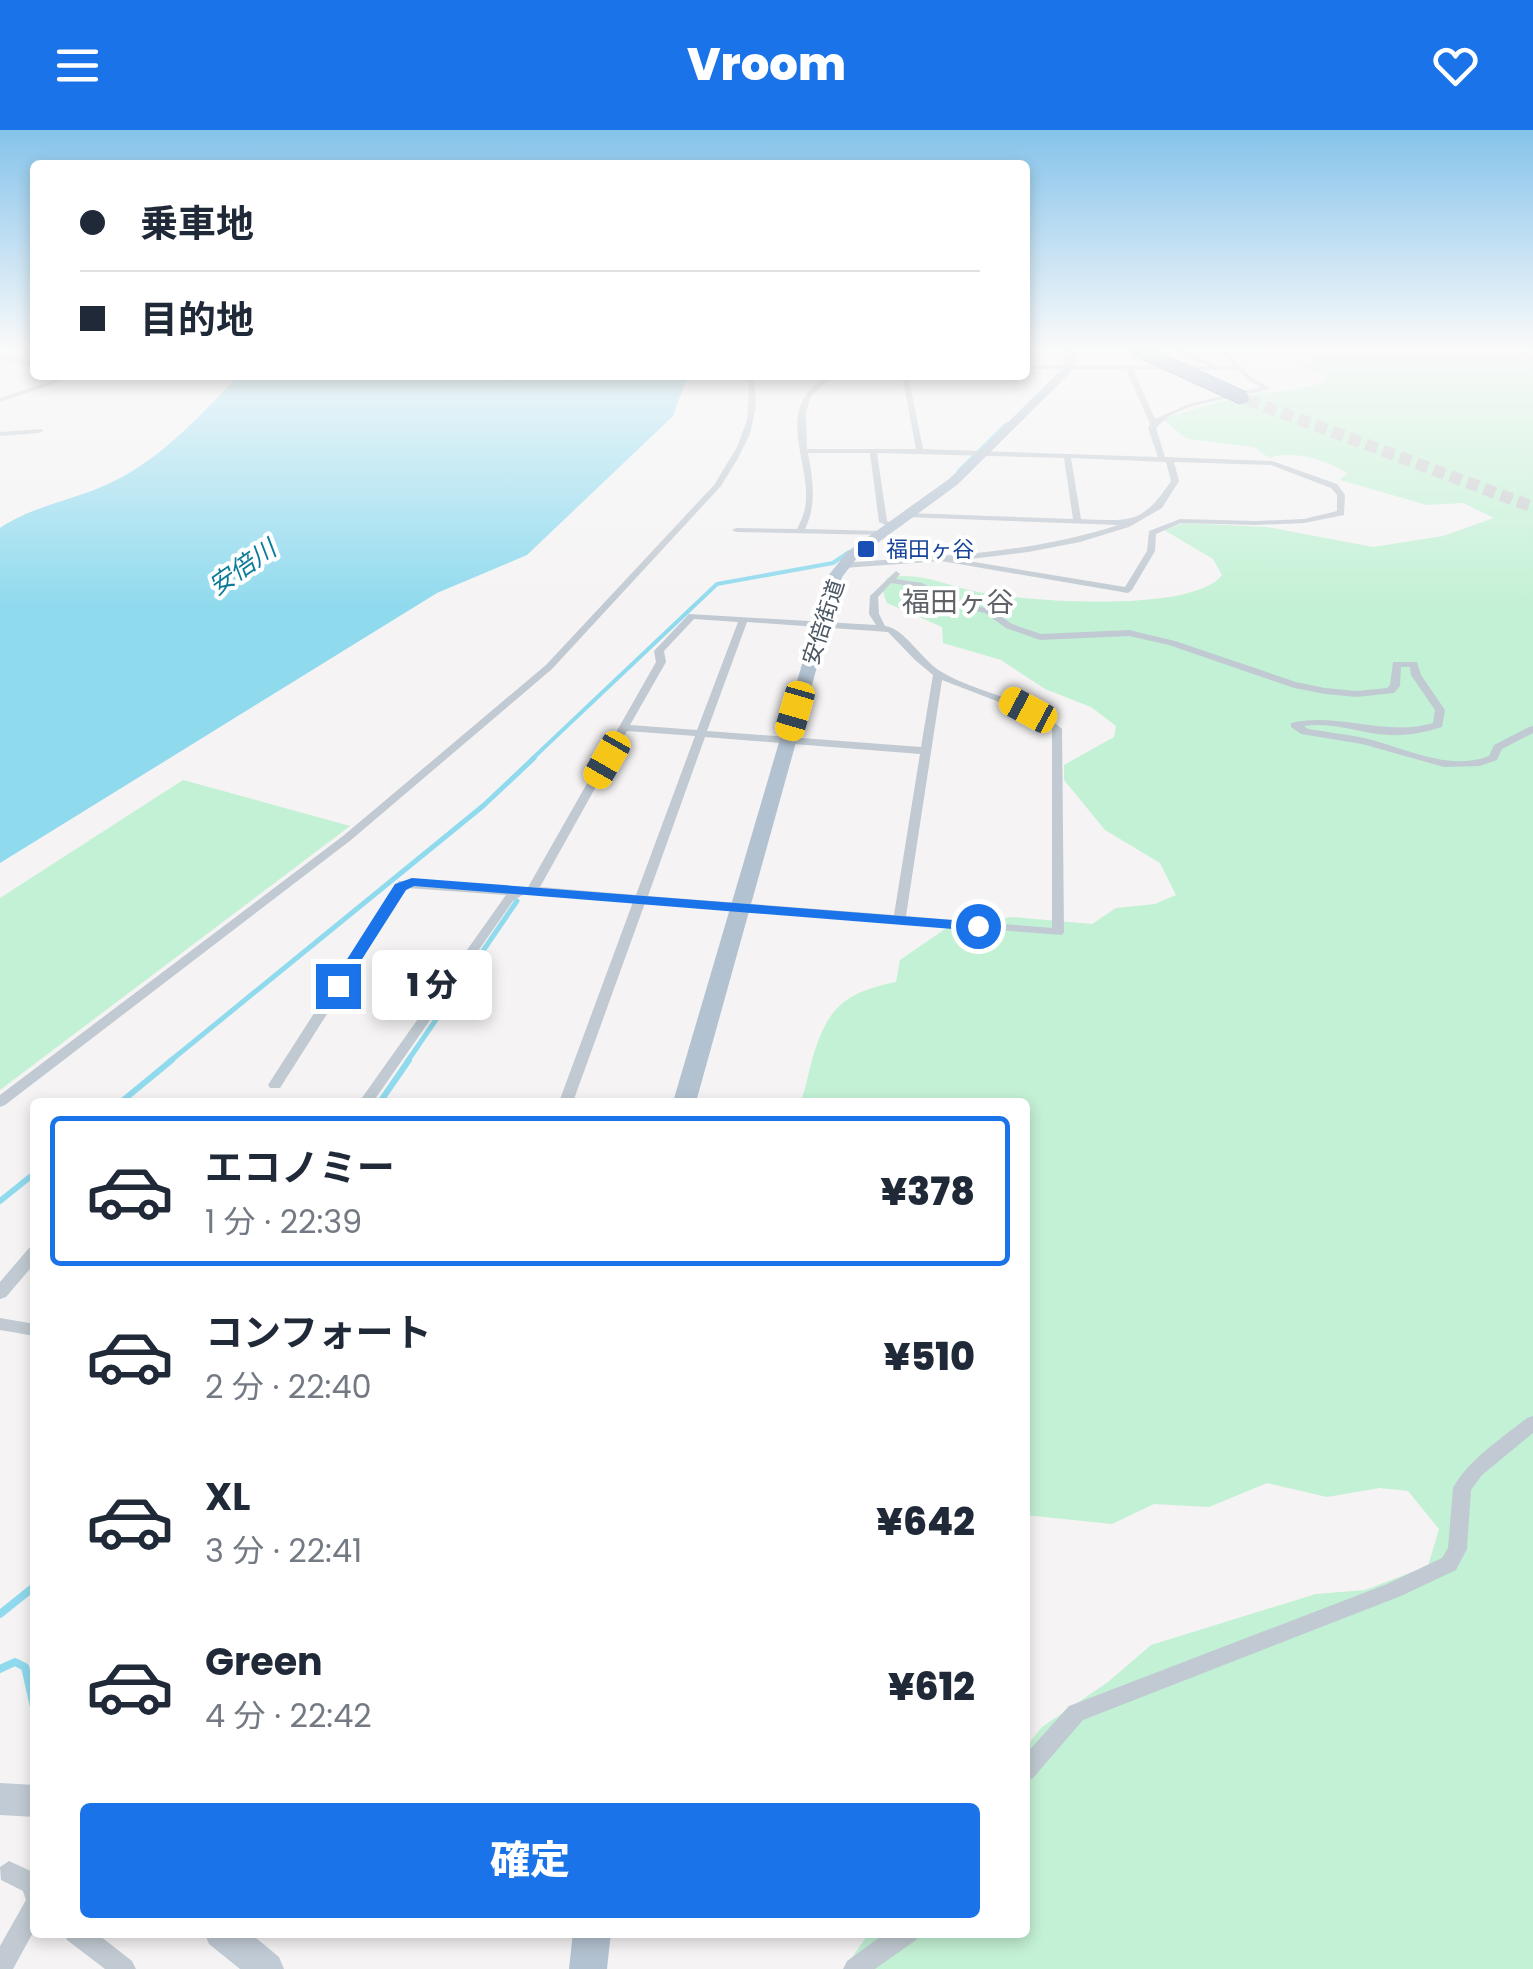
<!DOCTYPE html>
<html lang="ja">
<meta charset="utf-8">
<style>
:root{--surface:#fff;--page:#f6f6f7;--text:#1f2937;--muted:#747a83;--line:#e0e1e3;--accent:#1a73e8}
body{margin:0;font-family:Poppins,"Noto Sans JP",sans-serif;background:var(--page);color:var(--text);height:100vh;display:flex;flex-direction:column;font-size:38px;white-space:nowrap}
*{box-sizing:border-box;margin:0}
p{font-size:32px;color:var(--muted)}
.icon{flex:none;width:55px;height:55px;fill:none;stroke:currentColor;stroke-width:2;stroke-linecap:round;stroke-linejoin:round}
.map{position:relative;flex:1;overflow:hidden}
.details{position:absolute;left:30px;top:968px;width:1000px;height:840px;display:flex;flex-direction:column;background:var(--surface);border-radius:10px;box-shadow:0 5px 15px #0003}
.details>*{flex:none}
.hud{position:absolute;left:30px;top:30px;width:1000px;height:220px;border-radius:10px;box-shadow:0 5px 15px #0003;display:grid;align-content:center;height:220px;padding:0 50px;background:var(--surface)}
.end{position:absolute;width:45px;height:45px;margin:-22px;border:12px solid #1a73e8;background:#fff;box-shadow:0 0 0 5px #fff}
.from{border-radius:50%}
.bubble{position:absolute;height:70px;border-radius:10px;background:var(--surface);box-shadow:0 5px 15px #0003;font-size:32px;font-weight:800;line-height:70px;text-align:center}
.car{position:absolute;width:30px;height:60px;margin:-30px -15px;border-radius:12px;box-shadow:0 0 8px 2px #0007;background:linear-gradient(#f5c518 24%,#345 0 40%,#f5c518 0 76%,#345 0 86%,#f5c518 0)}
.hud b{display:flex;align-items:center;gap:35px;height:95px;font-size:38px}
.hud b+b{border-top:2px solid var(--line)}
.hud i{width:25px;height:25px;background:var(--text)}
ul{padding:18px 0 0;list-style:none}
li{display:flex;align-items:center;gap:30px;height:150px;margin:0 20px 15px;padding:0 30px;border:5px solid transparent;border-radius:10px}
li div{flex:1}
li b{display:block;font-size:38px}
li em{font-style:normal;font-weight:800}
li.active{border-color:var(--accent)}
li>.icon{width:90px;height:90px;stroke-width:1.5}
.button{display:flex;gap:20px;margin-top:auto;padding:20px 50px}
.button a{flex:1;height:115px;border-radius:10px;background:var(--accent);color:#fff;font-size:40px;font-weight:800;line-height:115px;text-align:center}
header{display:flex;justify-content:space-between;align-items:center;height:130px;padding:0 50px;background:var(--accent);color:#fff;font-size:45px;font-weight:800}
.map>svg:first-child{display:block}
.green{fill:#c3f1d5}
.water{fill:#90daee}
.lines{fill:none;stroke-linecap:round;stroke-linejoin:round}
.stream-far4{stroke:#90daee;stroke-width:2.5}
.stream-far3{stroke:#90daee;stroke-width:4}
.stream-far2{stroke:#90daee;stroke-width:5}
.stream-far1{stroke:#90daee;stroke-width:6}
.stream{stroke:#90daee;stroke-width:8}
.highway-tunnel{stroke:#caccce;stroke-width:12;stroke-dasharray:12 6;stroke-linecap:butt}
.street{fill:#c1cad2;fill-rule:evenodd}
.secondary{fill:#c1cbd6;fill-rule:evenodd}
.primary{fill:#b3c2d1;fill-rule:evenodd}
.highway-bridge-casing{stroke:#7690ad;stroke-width:15;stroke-linecap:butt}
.highway-bridge{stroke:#8ba5c1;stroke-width:12}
.route{fill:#1a73e8}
.transit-dot{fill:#1a4fb4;stroke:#fff;stroke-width:4}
.labels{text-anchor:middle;stroke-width:8;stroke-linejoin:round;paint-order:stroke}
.far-transit-label{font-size:22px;fill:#164399;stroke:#fff;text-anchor:start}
.far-street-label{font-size:22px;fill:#4a5661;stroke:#fff}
.far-water-label{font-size:25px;font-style:italic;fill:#0c7c9b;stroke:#fff}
.far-quarter-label{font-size:28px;fill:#5f6368;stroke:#fff}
</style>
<header><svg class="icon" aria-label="menu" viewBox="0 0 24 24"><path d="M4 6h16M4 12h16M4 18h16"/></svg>Vroom<svg class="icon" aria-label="heart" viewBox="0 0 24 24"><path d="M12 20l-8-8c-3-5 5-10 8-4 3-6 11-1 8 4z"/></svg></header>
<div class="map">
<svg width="1533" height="1839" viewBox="0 0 1533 1839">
<rect width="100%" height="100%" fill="#f5f3f3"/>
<path class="green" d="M1302,219H1533V1839H844L869,1803L1025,1802V1618L1042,1597L1108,1552L1151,1515L1316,1464L1365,1460L1428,1436L1439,1399L1408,1361L1380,1358L1327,1367L1267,1353L1209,1377L1154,1374L1112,1394L1025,1385V972H800C806,960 807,947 811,934C826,879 842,863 896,852L900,830L951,795L1013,787L1092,794L1116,778L1155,774L1176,765L1160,733L1105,700L1064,650V635L1114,607L1116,596L1091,577L1045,559L1001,530L943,513L942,497L887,473L882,459L887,448C916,441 941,453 969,460C1014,471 1192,485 1222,445L1213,429L1164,400L1184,393L1267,397L1373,417L1443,406L1494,388L1463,373L1427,375L1340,350L1347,343C1325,330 1294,319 1269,328L1254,317L1187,309L1162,289C1188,281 1213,273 1240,267C1273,260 1297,263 1326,251L1327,247L1297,236L1310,233Z
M183,650L350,696L0,960V768Z"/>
<path class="water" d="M239,245H688L673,286L527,425L437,463L0,733V398C37,373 84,369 122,347C168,322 203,282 239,245Z"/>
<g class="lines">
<path class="stream-far4" d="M958,341L1007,293"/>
<path class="stream-far3" d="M531,630L717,454L833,433L849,422"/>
<path class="stream-far2" d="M169,932L483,676L534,628
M407,932L517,771"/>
<path class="stream-far1" d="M121,972L172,930
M380,972L409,930
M0,1071L35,1043"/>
<path class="stream" d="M0,1484L35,1456
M0,1539L15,1532L25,1537L35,1581"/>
<path class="highway-tunnel" d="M1248,270L1533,377"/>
<path class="street" d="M1168,219H1176L1214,234L1215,236H1234L1218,219H1224L1252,248L1270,258C1234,272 1184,267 1156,298L1165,327L1272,331L1337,354L1345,365L1344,385L1304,393L1256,395L1181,393L1156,404L1155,421L1132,460L1128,463L941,431L844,438L840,435L841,433L926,427L930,424C948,427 967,424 986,422C1031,417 1075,409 1118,395L905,387L904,385L908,383L1073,389L1064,328L877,323L887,391L896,396L892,398L879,392L870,323H808C813,350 817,374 805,399L882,401H885V405L736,402L732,400L736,398L797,399C802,389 806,380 806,368C808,333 780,283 815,255C822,249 826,246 835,245L811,266L806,283L807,319H916L902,245H908L923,319L1158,327L1148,298L1150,294L1126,239H1025V235L1209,236ZM1133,239L1238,240L1248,250L1261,257L1189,274L1155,289ZM1071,328L1166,332L1171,351C1142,395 1130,391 1081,389ZM1174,332L1271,335L1331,358L1337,365V381L1304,389L1256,391L1180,389L1149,401L1147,421L1125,457L962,430L1028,422L1080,412L1129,397L1162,378L1179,351Z
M69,245H79L0,272V268Z
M748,245H754L756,276L750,304L737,330L721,356L552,539L351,710L5,975L0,977V965L343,706L546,535L714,355L737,317L747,290L749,261Z
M42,299L43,301L39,303L0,306V302Z
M896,441L900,444L896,449L922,453L965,474L991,479L1012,494L1041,504L1129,500L1175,511L1296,552L1325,558L1357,561L1387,558L1390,555L1393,532H1417L1421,545L1445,580L1442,597C1420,604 1400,607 1377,604C1352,600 1328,592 1304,596L1308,599C1326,602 1345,604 1364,608C1404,617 1448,642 1489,626L1494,615L1529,597L1533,596V603L1502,619L1497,630L1480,636L1444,637L1362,614L1301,604L1291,597V593C1339,582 1385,607 1433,593L1435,580L1411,545L1410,537H1401L1400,556L1394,563L1357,567L1325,564L1294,558L1169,515L1129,506L1040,510L1006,498L985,483L959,478L917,457L891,453L878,467L879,484L885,496C904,498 922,530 940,541C979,565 1028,567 1062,599L1064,802L1062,805L645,773L573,972H559L633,772L527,762L513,771L373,972H359L506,765L407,758L280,958H270L268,955L399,751L527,759L656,532L654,521L689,484L876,495L869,484L870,466ZM694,489L738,492L697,600L630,595L666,532L664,521ZM747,492L888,502L915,530L933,545L921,617L707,601ZM942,550L1025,582L1052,600V798L906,786ZM627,601L695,606L636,765L540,757ZM705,607L920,624L894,785L648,766Z
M35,1116V1133L6,1167L0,1169V1152L29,1118Z
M0,1188L35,1194V1206L0,1200Z
M1533,1286V1303L1482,1345L1471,1360L1467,1419L1456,1440L1401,1466L1083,1590L1033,1648L1025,1652V1625L1069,1576L1387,1454L1442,1428L1448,1418L1453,1358C1469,1329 1501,1309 1527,1288Z
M9,1731L35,1743V1799L13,1839H0V1816L26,1770L23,1761L1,1750L0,1737Z
M64,1802H95L132,1831L136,1839H105L67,1810Z
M887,1802H919L916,1810L875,1839H843L847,1831Z"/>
<path class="secondary" d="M0,224L35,231V237L0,230Z
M89,245H107L109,247L104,250Z
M0,1653L35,1655V1687L0,1685Z
M204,1802H249L279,1827L284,1839H240L209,1814Z"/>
<path class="primary" d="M1066,219H1076L1071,242L957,355L857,428L842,447L696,972H673L828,446L847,422L949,349L980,320L1062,239Z
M573,1802H611L607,1839H569Z"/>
<g class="highway-bridge-casing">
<path id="highway-bridge" d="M1136,219L1243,268"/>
</g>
<use href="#highway-bridge" class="highway-bridge"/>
</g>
<linearGradient id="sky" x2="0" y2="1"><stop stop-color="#85c3ea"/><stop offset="0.46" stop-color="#fafafa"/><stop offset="1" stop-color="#fafafa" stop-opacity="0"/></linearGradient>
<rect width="1533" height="476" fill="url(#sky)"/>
<path class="route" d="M412,748L978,792L986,796L978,801L414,756L406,760L343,859H332L330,856L395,754Z"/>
<rect class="transit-dot" x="856" y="409" width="20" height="20" rx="5"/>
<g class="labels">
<g class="far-transit-label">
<text x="886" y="427">福田ヶ谷</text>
</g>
<g class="far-street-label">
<text transform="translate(823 492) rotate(-72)" y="8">安倍街道</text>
</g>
<g class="far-water-label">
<text transform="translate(242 437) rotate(-35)" y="9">安倍川</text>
</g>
<g class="far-quarter-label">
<text x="958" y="482">福田ヶ谷</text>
</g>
</g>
</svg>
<i class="end from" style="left:978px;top:796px"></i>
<i class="end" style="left:338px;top:856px"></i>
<div class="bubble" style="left:372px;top:820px;width:120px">1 分</div>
<i class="car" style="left:1028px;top:580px;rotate:298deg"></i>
<i class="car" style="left:795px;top:581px;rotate:196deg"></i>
<i class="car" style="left:607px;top:630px;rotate:210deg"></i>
<div class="hud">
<b><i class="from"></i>乗車地</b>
<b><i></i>目的地</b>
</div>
<section class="details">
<ul>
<li class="active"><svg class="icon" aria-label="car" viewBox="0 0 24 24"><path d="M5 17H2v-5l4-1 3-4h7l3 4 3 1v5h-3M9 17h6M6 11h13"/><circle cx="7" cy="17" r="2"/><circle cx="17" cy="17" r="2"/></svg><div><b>エコノミー</b><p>1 分 · 22:39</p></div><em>¥378</em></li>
<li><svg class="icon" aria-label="car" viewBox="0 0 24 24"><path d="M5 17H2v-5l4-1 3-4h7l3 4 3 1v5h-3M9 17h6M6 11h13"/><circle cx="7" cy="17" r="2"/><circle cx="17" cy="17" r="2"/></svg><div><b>コンフォート</b><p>2 分 · 22:40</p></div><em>¥510</em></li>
<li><svg class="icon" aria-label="car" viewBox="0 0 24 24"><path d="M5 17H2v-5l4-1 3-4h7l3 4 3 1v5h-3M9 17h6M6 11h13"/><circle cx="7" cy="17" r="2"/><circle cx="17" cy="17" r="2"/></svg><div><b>XL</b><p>3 分 · 22:41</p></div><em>¥642</em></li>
<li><svg class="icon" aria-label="car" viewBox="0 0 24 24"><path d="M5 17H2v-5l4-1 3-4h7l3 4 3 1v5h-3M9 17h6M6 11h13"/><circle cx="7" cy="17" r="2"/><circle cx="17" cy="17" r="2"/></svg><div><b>Green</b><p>4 分 · 22:42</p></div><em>¥612</em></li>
</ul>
<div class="button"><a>確定</a></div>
</section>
</div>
